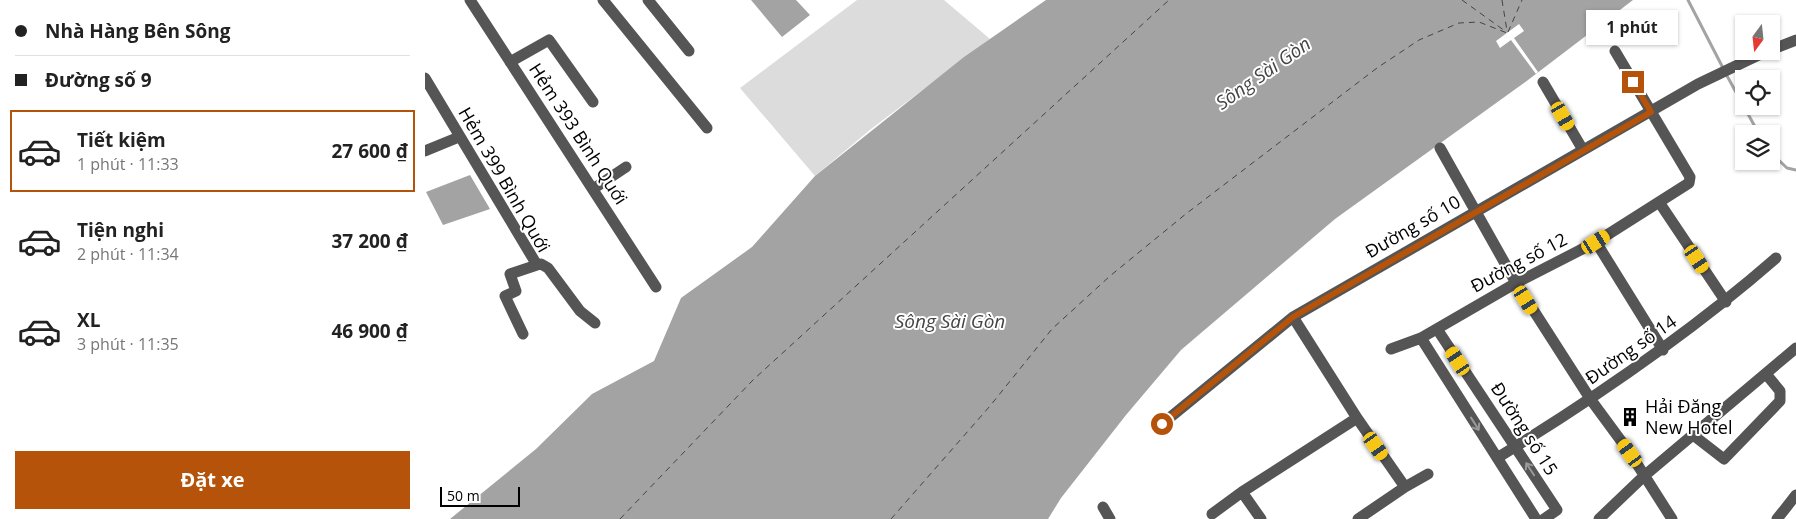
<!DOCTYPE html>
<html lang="vi">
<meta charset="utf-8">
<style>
:root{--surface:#fff;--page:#f6f6f6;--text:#222;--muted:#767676;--line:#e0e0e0;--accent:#b45309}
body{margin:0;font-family:"Open Sans",sans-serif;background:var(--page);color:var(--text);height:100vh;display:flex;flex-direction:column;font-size:19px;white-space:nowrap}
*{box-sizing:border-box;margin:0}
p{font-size:16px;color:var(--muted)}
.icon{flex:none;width:28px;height:28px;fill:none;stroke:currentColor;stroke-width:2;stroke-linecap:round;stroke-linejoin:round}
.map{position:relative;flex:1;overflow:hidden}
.panel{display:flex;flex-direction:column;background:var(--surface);width:425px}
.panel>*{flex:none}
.banner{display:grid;align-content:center;height:110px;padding:0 15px;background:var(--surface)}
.needle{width:32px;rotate:195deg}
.tools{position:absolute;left:1310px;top:15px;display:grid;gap:10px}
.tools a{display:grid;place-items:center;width:45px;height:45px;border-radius:0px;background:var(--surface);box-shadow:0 1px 4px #0004;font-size:25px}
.scale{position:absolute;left:15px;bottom:12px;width:80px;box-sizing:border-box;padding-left:5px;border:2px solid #000;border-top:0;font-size:14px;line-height:18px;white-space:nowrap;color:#000;-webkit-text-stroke:4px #fff;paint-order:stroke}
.end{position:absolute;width:22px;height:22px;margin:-11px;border:6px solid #b45309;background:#fff;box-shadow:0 0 0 2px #fff}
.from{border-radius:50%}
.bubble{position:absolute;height:35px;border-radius:0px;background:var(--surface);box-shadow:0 1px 4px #0004;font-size:16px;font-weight:700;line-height:35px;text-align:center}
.car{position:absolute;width:15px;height:30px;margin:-15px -8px;border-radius:6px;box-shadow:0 0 4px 1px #0007;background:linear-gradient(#f5c518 24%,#345 0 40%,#f5c518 0 76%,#345 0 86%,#f5c518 0)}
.banner b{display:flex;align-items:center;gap:18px;height:48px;font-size:19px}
.banner b+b{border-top:1px solid var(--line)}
.banner i{width:12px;height:12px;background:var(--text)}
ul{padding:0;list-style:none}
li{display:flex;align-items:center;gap:15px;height:82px;margin:0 10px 8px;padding:0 5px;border:2px solid transparent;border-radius:0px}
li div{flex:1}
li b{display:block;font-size:19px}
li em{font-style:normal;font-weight:700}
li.on{border-color:var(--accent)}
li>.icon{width:45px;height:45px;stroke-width:1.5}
.primary-button{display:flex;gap:10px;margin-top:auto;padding:10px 15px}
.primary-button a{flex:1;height:58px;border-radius:0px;background:var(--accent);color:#fff;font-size:20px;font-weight:700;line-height:58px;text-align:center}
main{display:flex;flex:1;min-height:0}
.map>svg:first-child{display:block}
.green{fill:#dcdcdc}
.water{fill:#a3a3a3}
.pier{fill:#fff}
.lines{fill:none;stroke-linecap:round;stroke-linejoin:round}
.stream{stroke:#a3a3a3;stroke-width:3}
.ferry{stroke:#444;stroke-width:1;stroke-dasharray:6 5;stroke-linecap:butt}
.minor{stroke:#555;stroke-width:11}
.oneway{stroke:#999}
.route{stroke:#b45309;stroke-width:6}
.labels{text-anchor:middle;stroke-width:4;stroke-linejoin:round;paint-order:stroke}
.street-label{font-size:18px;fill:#000;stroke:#fff}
.poi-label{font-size:18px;fill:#000;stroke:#fff;text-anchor:start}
.water-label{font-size:19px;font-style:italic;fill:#444;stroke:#fff}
</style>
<main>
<section class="panel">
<div class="banner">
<b><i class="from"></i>Nhà Hàng Bên Sông</b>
<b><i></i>Đường số 9</b>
</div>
<ul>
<li class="on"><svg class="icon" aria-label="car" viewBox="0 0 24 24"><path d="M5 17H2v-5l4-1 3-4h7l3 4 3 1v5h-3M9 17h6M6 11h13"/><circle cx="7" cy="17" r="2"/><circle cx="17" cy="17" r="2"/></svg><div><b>Tiết kiệm</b><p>1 phút · 11:33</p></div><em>27 600 ₫</em></li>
<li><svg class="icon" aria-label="car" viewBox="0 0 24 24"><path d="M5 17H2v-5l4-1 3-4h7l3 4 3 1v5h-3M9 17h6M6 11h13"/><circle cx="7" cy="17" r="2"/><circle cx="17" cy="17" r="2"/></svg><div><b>Tiện nghi</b><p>2 phút · 11:34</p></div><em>37 200 ₫</em></li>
<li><svg class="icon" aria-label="car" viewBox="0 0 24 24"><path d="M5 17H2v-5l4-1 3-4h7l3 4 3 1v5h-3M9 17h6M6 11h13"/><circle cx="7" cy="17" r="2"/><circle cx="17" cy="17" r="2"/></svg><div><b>XL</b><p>3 phút · 11:35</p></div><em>46 900 ₫</em></li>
</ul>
<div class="primary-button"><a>Đặt xe</a></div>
</section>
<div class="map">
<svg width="1371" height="519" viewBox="0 0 1371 519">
<rect width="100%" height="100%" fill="#fff"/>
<path class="green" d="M432,0H519L565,39L446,129L390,176L315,88Z"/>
<path class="water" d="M326,0H371L385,15L357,37Z
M621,0H1208L1103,80L910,219L756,350L701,415L636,498L623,519H25L111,449L167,394L229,361L256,298L327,247L390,176L539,57Z
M45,175L65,209L18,225L1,192Z"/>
<path class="pier" d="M1094,24L1099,31L1089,38L1113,72L1111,74L1086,40L1075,48L1071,41Z"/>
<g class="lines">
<path class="stream" d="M1263,0L1298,68
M1301,74L1334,134
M1346,153L1362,168L1371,170"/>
<path class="ferry" d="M1037,0L1080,31
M1077,0L1082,31
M1083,32L1097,0
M195,519L328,380L744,0
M466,519L565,406L627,329L685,276L762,213L952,68L994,40L1034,23L1054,22L1082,33"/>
<path class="minor" d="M45,0L231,287
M178,0L282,128
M223,0L264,51
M1346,50L1371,40
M85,62L124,40L168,102
M0,78L112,265L85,274L91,291L80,296L98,334
M1118,82L1158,150
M1015,148L1091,283L1166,400L1205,453L1247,519
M0,151L34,137
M168,189L201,167
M1234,202L1301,302
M1171,242L1238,350
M112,265L116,264L123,268L155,311L170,323
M868,317L932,418L980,487
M1012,329L1132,510L1119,519
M996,338L1111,519
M966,349L996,338L1091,283L1171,242L1264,183L1265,177L1190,51
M737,424L868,317L1273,84L1342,51
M1268,435L1299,459L1355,401V391L1341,374
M1072,458C1170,398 1264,334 1351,258
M817,492L836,519
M678,507L685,519
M787,514L817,492L932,418
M933,519L980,487L1003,474
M1174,519L1219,476L1371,348
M1352,519L1371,495"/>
</g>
<defs><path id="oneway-shaft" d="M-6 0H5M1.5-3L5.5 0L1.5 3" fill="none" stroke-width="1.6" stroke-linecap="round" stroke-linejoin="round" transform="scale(1.25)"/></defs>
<g class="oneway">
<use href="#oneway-shaft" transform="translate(1050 424) rotate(58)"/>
<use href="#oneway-shaft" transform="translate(1105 469) rotate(-123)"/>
</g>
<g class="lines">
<path class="route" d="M737,424L868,317L1226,112L1208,82"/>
</g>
<defs>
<g id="building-bare" transform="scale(1.5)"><path d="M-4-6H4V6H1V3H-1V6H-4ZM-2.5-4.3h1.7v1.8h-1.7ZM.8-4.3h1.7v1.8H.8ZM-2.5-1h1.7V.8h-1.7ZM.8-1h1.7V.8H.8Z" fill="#000" stroke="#fff" stroke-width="2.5" paint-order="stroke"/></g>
</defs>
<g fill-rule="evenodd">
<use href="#building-bare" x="1205" y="417"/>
</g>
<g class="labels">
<g class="street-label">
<text transform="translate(153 134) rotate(57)" y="6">Hẻm 393 Bình Quới</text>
<text transform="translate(79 180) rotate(60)" y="6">Hẻm 399 Bình Quới</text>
<text transform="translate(988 227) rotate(-30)" y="6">Đường số 10</text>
<text transform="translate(1094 263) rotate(-28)" y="6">Đường số 12</text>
<text transform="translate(1206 350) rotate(-35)" y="6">Đường số 14</text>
<text transform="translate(1099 429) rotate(57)" y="6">Đường số 15</text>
</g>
<g class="poi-label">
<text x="1220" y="413">Hải Đăng<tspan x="1220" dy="21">New Hotel</tspan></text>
</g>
<g class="water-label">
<text transform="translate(838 73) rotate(-35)" y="7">Sông Sài Gòn</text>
<text x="525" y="328">Sông Sài Gòn</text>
</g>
</g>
</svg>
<div class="tools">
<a><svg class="needle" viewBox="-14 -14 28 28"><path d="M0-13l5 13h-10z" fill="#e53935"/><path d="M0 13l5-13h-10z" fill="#767676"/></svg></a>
<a><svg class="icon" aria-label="locate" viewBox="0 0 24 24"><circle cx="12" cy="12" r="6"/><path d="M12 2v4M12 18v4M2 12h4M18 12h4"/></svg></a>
<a><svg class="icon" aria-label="layers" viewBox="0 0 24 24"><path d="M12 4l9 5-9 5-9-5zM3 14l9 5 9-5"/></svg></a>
</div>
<div class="scale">50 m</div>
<i class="end from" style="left:737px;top:424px"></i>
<i class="end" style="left:1208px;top:82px"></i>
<div class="bubble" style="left:1161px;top:10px;width:92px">1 phút</div>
<i class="car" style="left:1138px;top:116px;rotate:150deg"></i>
<i class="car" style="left:1171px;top:242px;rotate:58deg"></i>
<i class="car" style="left:1272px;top:259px;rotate:146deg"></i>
<i class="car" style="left:1101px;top:300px;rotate:148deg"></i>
<i class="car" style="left:1033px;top:361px;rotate:327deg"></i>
<i class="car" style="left:951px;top:446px;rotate:145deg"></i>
<i class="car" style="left:1205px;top:453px;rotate:324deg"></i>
</div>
</main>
